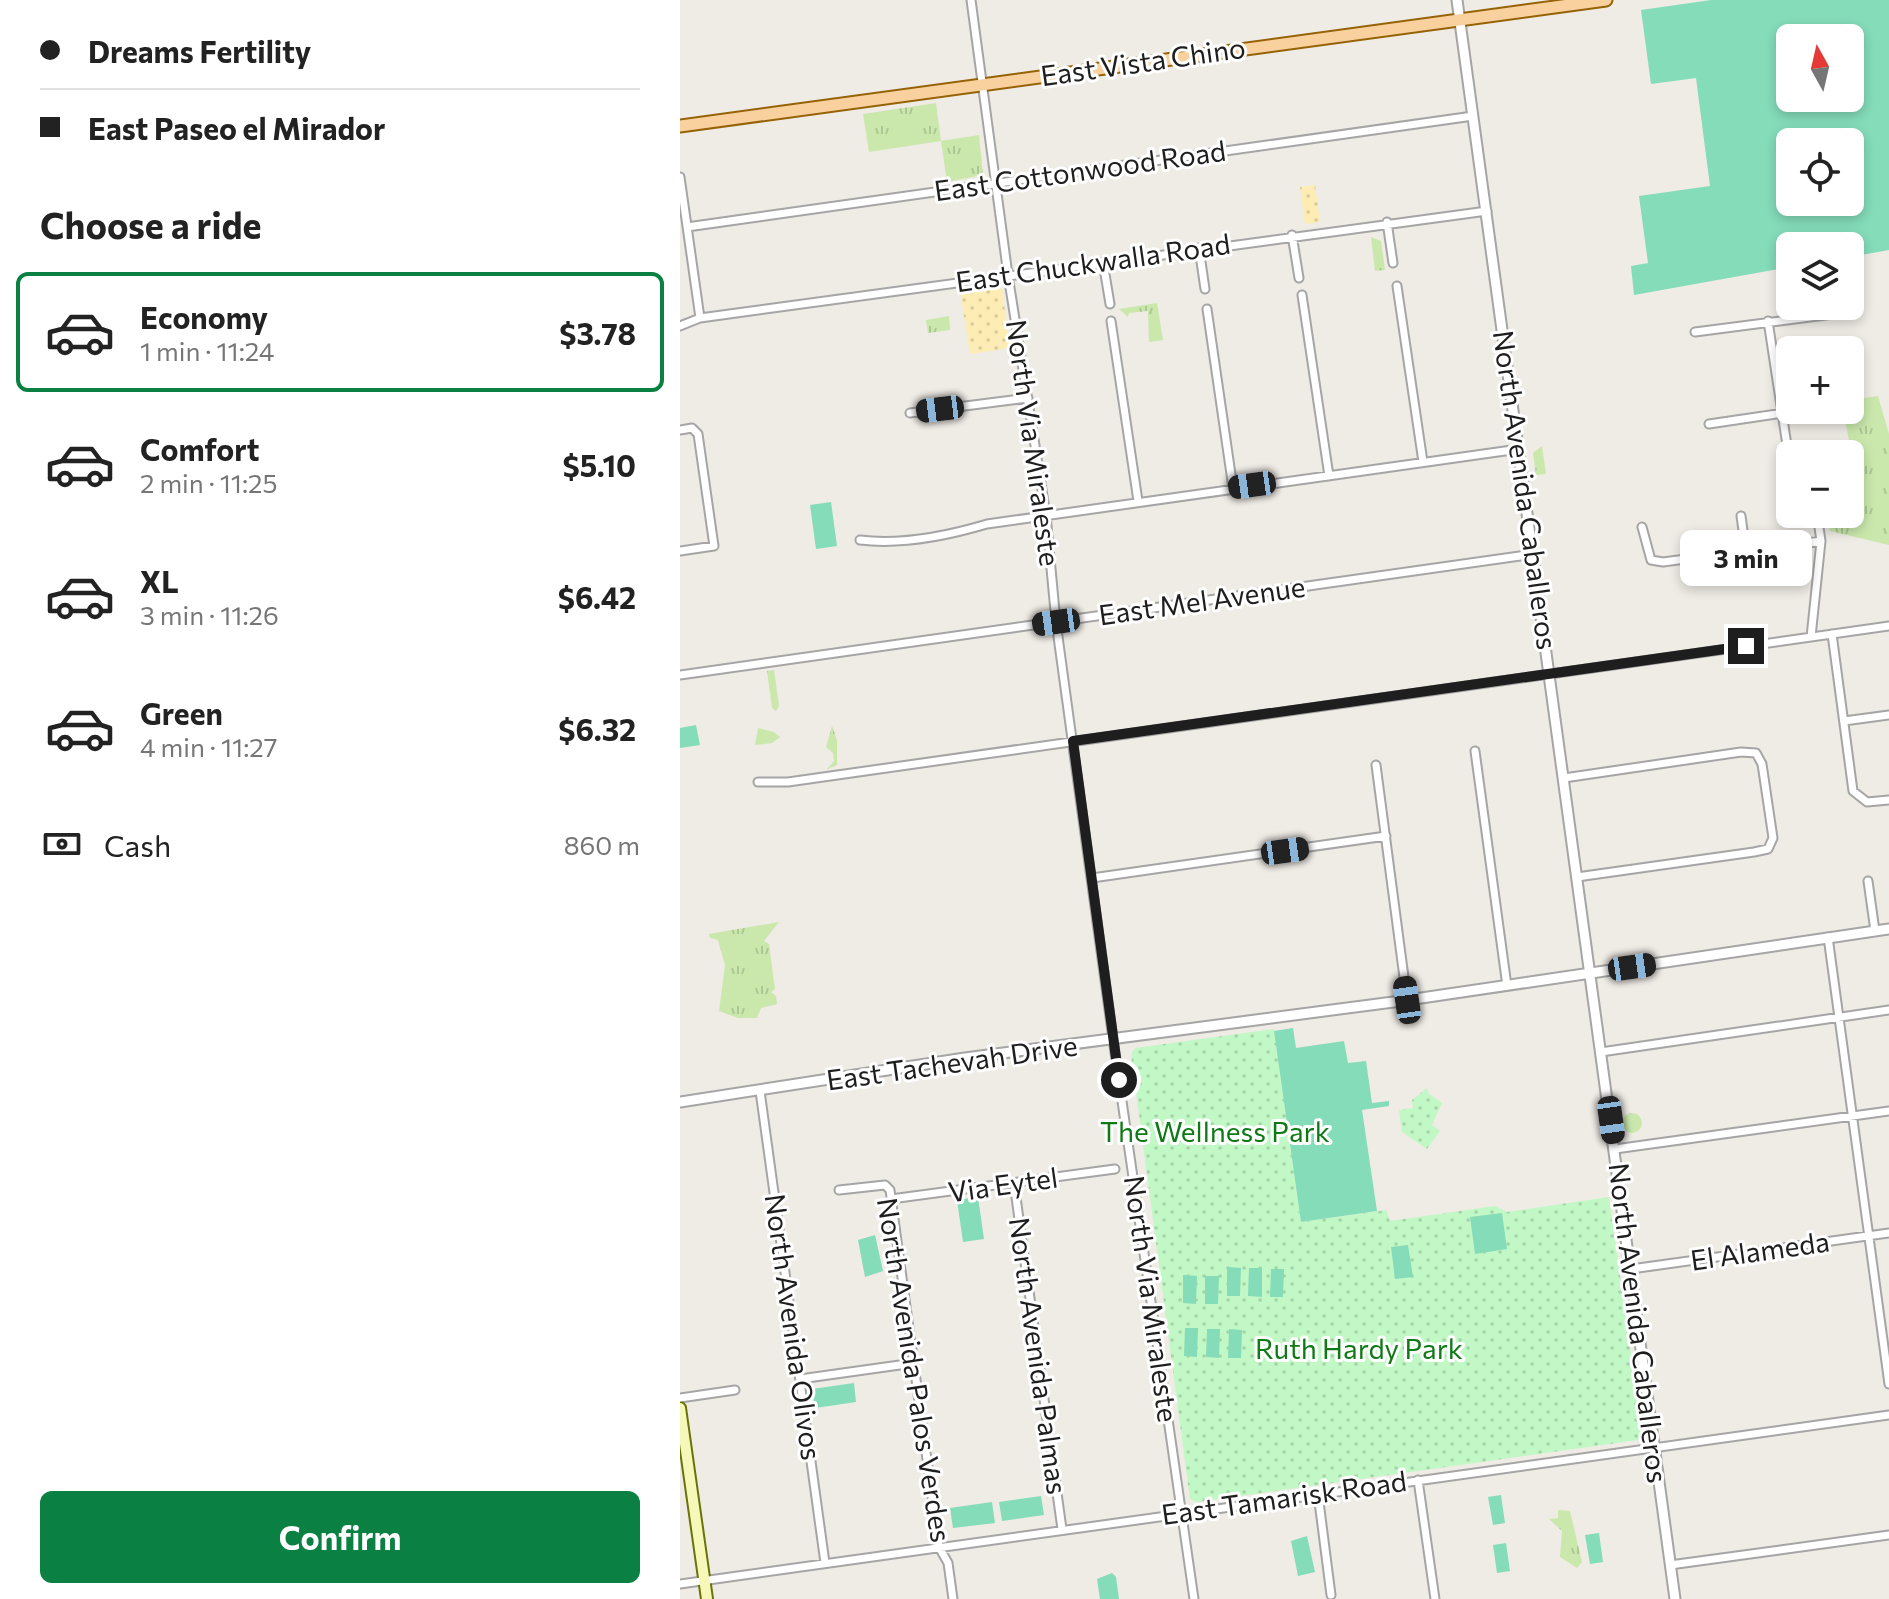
<!DOCTYPE html>
<meta charset="utf-8">
<style>
:root{--surface:#fff;--page:#f6f6f6;--text:#222;--muted:#767676;--line:#e0e0e0;--accent:#0b8043}
body{margin:0;font-family:Commissioner,sans-serif;background:var(--page);color:var(--text);height:100vh;display:flex;flex-direction:column;font-size:30px;white-space:nowrap}
*{box-sizing:border-box;margin:0}
p{font-size:26px;color:var(--muted)}
.icon{flex:none;width:44px;height:44px;fill:none;stroke:currentColor;stroke-width:2;stroke-linecap:round;stroke-linejoin:round}
.map{position:relative;flex:1;overflow:hidden}
.side{display:flex;flex-direction:column;background:var(--surface);width:680px}
.side>*{flex:none}
.guide{display:grid;align-content:center;height:176px;padding:0 40px;background:var(--surface)}
.needle{width:52px;rotate:352deg}
.controls{position:absolute;left:1096px;top:24px;display:grid;gap:16px}
.controls a{display:grid;place-items:center;width:88px;height:88px;border-radius:12px;background:var(--surface);box-shadow:0 4px 12px #0003;font-size:40px}
.end{position:absolute;width:36px;height:36px;margin:-18px;border:10px solid #1e1e1e;background:#fff;box-shadow:0 0 0 4px #fff}
.from{border-radius:50%}
.bubble{position:absolute;height:56px;border-radius:12px;background:var(--surface);box-shadow:0 4px 12px #0003;font-size:26px;font-weight:700;line-height:56px;text-align:center}
.car{position:absolute;width:24px;height:48px;margin:-24px -12px;border-radius:10px;box-shadow:0 0 6px 2px #0007;background:linear-gradient(#222 24%,#8ab4d8 0 40%,#222 0 76%,#8ab4d8 0 86%,#222 0)}
.guide b{display:flex;align-items:center;gap:28px;height:76px;font-size:30px}
.guide b+b{border-top:2px solid var(--line)}
.guide i{width:20px;height:20px;background:var(--text)}
ul{padding:0;list-style:none}
li{display:flex;align-items:center;gap:24px;height:120px;margin:0 16px 12px;padding:0 24px;border:4px solid transparent;border-radius:12px}
li div{flex:1}
li b{display:block;font-size:30px}
li em{font-style:normal;font-weight:700}
li.selected{border-color:var(--accent)}
li>.icon{width:72px;height:72px;stroke-width:1.5}
h2{padding:0 40px;font-size:36px;line-height:96px}
.pay{display:flex;align-items:center;gap:20px;height:88px;padding:0 40px;font-size:30px}
.pay p{margin-inline-start:auto}
.action{display:flex;gap:16px;margin-top:auto;padding:16px 40px}
.action a{flex:1;height:92px;border-radius:12px;background:var(--accent);color:#fff;font-size:32px;font-weight:700;line-height:92px;text-align:center}
main{display:flex;flex:1;min-height:0}
.map>svg:first-child{display:block}
.grass{fill:url(#grass-tufts)}
.sand{fill:url(#sand-dots)}
.park{fill:url(#park-dots)}
.pitch{fill:#84dcb9;fill-rule:evenodd}
.lines{fill:none;stroke-linecap:round;stroke-linejoin:round}
.minor-casing{stroke:#a5a5a5;stroke-width:11}
.tertiary-casing{stroke:#a5a5a5;stroke-width:13}
.secondary-casing{stroke:#697308;stroke-width:14}
.primary-casing{stroke:#956204;stroke-width:15}
.minor{stroke:#fff;stroke-width:7}
.tertiary{stroke:#fff;stroke-width:9}
.secondary{stroke:#f6f8ba;stroke-width:10}
.primary{stroke:#f9d19f;stroke-width:11}
.route{stroke:#1e1e1e;stroke-width:10}
.labels{text-anchor:middle;stroke-width:6;stroke-linejoin:round;paint-order:stroke}
.street-label{font-size:28px;fill:#1e1e1e;stroke:#fff}
.park-label{font-size:28px;fill:#0e7a15;stroke:#fff}
</style>
<main>
<section class="side">
<div class="guide">
<b><i class="from"></i>Dreams Fertility</b>
<b><i></i>East Paseo el Mirador</b>
</div>
<h2>Choose a ride</h2>
<ul>
<li class="selected"><svg class="icon" aria-label="car" viewBox="0 0 24 24"><path d="M5 17H2v-5l4-1 3-4h7l3 4 3 1v5h-3M9 17h6M6 11h13"/><circle cx="7" cy="17" r="2"/><circle cx="17" cy="17" r="2"/></svg><div><b>Economy</b><p>1 min · 11:24</p></div><em>$3.78</em></li>
<li><svg class="icon" aria-label="car" viewBox="0 0 24 24"><path d="M5 17H2v-5l4-1 3-4h7l3 4 3 1v5h-3M9 17h6M6 11h13"/><circle cx="7" cy="17" r="2"/><circle cx="17" cy="17" r="2"/></svg><div><b>Comfort</b><p>2 min · 11:25</p></div><em>$5.10</em></li>
<li><svg class="icon" aria-label="car" viewBox="0 0 24 24"><path d="M5 17H2v-5l4-1 3-4h7l3 4 3 1v5h-3M9 17h6M6 11h13"/><circle cx="7" cy="17" r="2"/><circle cx="17" cy="17" r="2"/></svg><div><b>XL</b><p>3 min · 11:26</p></div><em>$6.42</em></li>
<li><svg class="icon" aria-label="car" viewBox="0 0 24 24"><path d="M5 17H2v-5l4-1 3-4h7l3 4 3 1v5h-3M9 17h6M6 11h13"/><circle cx="7" cy="17" r="2"/><circle cx="17" cy="17" r="2"/></svg><div><b>Green</b><p>4 min · 11:27</p></div><em>$6.32</em></li>
</ul>
<div class="pay"><svg class="icon" aria-label="cash" viewBox="0 0 24 24"><path d="M3 7h18v10H3z"/><circle cx="12" cy="12" r="2"/></svg>Cash<p>860 m</p></div>
<div class="action"><a>Confirm</a></div>
</section>
<div class="map">
<svg width="1209" height="1599" viewBox="0 0 1209 1599">
<defs>
<pattern id="grass-tufts" width="24" height="20" patternUnits="userSpaceOnUse" patternTransform="scale(2)"><rect width="24" height="20" fill="#cae8ac"/><path d="M3 7l-1-3M5 7V3M7 7l1-3M15 17l-1-3M17 17v-4M19 17l1-3" fill="none" stroke="#adc794"/></pattern>
<pattern id="sand-dots" width="8" height="8" patternUnits="userSpaceOnUse" patternTransform="scale(2)"><rect width="8" height="8" fill="#fdedb4"/><path d="M2 2h.1M6 6h.1" fill="none" stroke="#d8cb9a" stroke-width="1.8" stroke-linecap="round"/></pattern>
<pattern id="park-dots" width="8" height="8" patternUnits="userSpaceOnUse" patternTransform="scale(2)"><rect width="8" height="8" fill="#c2f8c6"/><path d="M2 2h.1M6 6h.1" fill="none" stroke="#a6d4aa" stroke-width="1.8" stroke-linecap="round"/></pattern>
</defs>
<rect width="100%" height="100%" fill="#efebe5"/>
<path class="grass" d="M256,103L261,141L299,135L303,175L267,182L261,141L189,152L183,114Z
M691,237L701,241L705,270L695,271Z
M477,303L483,340L469,342L468,311L449,313L448,317L439,309Z
M269,316L270,330L248,333L246,320Z
M1198,396L1209,434V545L1150,531L1145,514H1170V454H1149L1170,445L1163,410H1170V400Z
M862,446L866,474L856,475L853,453Z
M94,670L99,706L96,711L92,708L87,671Z
M152,726L157,740V765L147,769L154,761L153,753L146,747Z
M78,728L94,732L100,737L92,743L75,745Z
M99,922L84,941L89,944L95,989L91,992L96,996L97,1004L81,1008L77,1018H58L39,1011L45,965L38,940L30,938L29,934Z
M942 1123a10 10 0 1 1 20 0a10 10 0 1 1-20 0Z
M878,1510L890,1511L902,1562L897,1568L880,1557L882,1531L869,1519L878,1518Z"/>
<path class="sand" d="M635,185L640,222L625,224L620,187Z
M315,285L322,289L330,348L290,354L280,291Z"/>
<path class="park" d="M594,1029L621,1222L706,1210L710,1221L815,1206L827,1212L929,1197L962,1432L958,1440L518,1502L510,1499L451,1054L455,1048Z
M747,1088L749,1094L762,1103L752,1125L760,1131L747,1149L722,1132L719,1110L733,1108L732,1100Z"/>
<path class="pitch" d="M1031,0H1209V250L1170,257V246H1110V267L954,295L951,266L968,263L959,196L1030,186L1016,78L971,84L961,10ZM1110,38H1170V98H1110ZM1110,142H1170V202H1110Z
M151,502L157,546L136,549L130,505Z
M16,725L20,745L0,748V728Z
M613,1028L616,1048L664,1041L668,1063L686,1061L692,1103L709,1101V1106L682,1110L697,1211L621,1222L594,1031Z
M298,1197L304,1239L283,1242L277,1200Z
M822,1213L827,1249L795,1254L790,1217Z
M195,1235L203,1271L185,1277L178,1240Z
M728,1245L733,1277L715,1279L711,1247Z
M547,1267L561,1268L560,1296H547Z
M569,1268H582V1297L568,1296Z
M591,1269H604L603,1297H590Z
M503,1275L517,1276L516,1304L503,1303Z
M525,1276H539L538,1304H525Z
M505,1328H518L517,1357L504,1356Z
M527,1329H540L539,1358L526,1357Z
M549,1329L562,1330L561,1358H548Z
M174,1383L176,1402L135,1408L132,1389Z
M821,1495L825,1523L813,1525L808,1497Z
M361,1496L364,1515L322,1521L319,1502Z
M312,1502L315,1523L273,1528L270,1508Z
M919,1533L923,1562L910,1564L905,1535Z
M627,1536L635,1572L618,1576L611,1541Z
M826,1543L830,1571L817,1573L813,1545Z
M432,1573L436,1577L439,1599H420L417,1579Z"/>
<g class="lines">
<g class="minor-casing">
<path id="minor" d="M291,0L328,275L366,515L376,622L433,1039L514,1599
M0,177L20,318
M707,222L713,263
M7,227L793,116
M612,235L619,278
M519,248L525,289
M423,262L430,304
M717,286L743,462
M622,295L649,476
M527,309L553,488
M431,321L458,501
M1088,321L1110,465
M0,326L20,318L807,211
M1015,332L1169,312
M230,413L348,398
M1029,424L1103,413
M0,430L12,428L18,434L34,546L0,551
M1061,516L1066,552
M962,527L971,560L983,562L1141,541
M180,540C222,545 267,536 307,524L839,449
M1152,634L1173,791L1187,802L1209,800
M1131,637L1141,541L1137,514
M0,675L854,554
M1164,721L1209,715
M795,751L827,986
M696,765L727,1000
M884,778L1061,752L1076,753L1082,764L1093,838L1088,849L1074,852L897,877
M78,782H108L1209,626
M412,878L706,836
M1188,881L1195,931
M1148,937L1209,1384
M921,1052L1209,1010
M80,1091L145,1563
M935,1149L1209,1111
M334,1183L382,1529
M159,1190L205,1185L210,1190L259,1547L268,1563L273,1599
M211,1199L435,1169
M951,1269L1209,1233
M120,1379L234,1363
M0,1398L55,1390
M738,1480L755,1599
M638,1494L651,1595
M990,1565L1209,1535
M0,1584L1209,1415"/>
</g>
<g class="tertiary-casing">
<path id="tertiary" d="M777,0L995,1599
M0,1102L285,1058L721,1001L1209,929"/>
</g>
<g class="secondary-casing">
<path id="secondary" d="M0,1408L27,1599"/>
</g>
<g class="primary-casing">
<path id="primary" d="M0,126L926,0"/>
</g>
<use href="#minor" class="minor"/>
<use href="#tertiary" class="tertiary"/>
<use href="#secondary" class="secondary"/>
<use href="#primary" class="primary"/>
</g>
<g class="lines">
<path class="route" d="M439,1080L393,741L1066,646"/>
</g>
<g class="labels">
<g class="street-label">
<text transform="translate(463 62) rotate(-8)" y="10">East Vista Chino</text>
<text transform="translate(400 171) rotate(-8)" y="10">East Cottonwood Road</text>
<text transform="translate(413 263) rotate(-8)" y="10">East Chuckwalla Road</text>
<text transform="translate(353 443) rotate(82)" y="10">North Via Miraleste</text>
<text transform="translate(845 490) rotate(82)" y="10">North Avenida Caballeros</text>
<text transform="translate(522 601) rotate(-8)" y="10">East Mel Avenue</text>
<text transform="translate(272 1063) rotate(-8)" y="10">East Tachevah Drive</text>
<text transform="translate(323 1185) rotate(-8)" y="10">Via Eytel</text>
<text transform="translate(1080 1251) rotate(-8)" y="10">El Alameda</text>
<text transform="translate(471 1299) rotate(82)" y="10">North Via Miraleste</text>
<text transform="translate(958 1323) rotate(83)" y="10">North Avenida Caballeros</text>
<text transform="translate(113 1327) rotate(82)" y="10">North Avenida Olivos</text>
<text transform="translate(358 1356) rotate(82)" y="10">North Avenida Palmas</text>
<text transform="translate(234 1370) rotate(81)" y="10">North Avenida Palos Verdes</text>
<text transform="translate(604 1498) rotate(-8)" y="10">East Tamarisk Road</text>
</g>
<g class="park-label">
<text x="535" y="1142">The Wellness Park</text>
<text x="679" y="1359">Ruth Hardy Park</text>
</g>
</g>
</svg>
<div class="controls">
<a><svg class="needle" viewBox="-14 -14 28 28"><path d="M0-13l5 13h-10z" fill="#e53935"/><path d="M0 13l5-13h-10z" fill="#767676"/></svg></a>
<a><svg class="icon" aria-label="locate" viewBox="0 0 24 24"><circle cx="12" cy="12" r="6"/><path d="M12 2v4M12 18v4M2 12h4M18 12h4"/></svg></a>
<a><svg class="icon" aria-label="layers" viewBox="0 0 24 24"><path d="M12 4l9 5-9 5-9-5zM3 14l9 5 9-5"/></svg></a>
<a>+</a>
<a>−</a>
</div>
<i class="end from" style="left:439px;top:1080px"></i>
<i class="end" style="left:1066px;top:646px"></i>
<div class="bubble" style="left:1000px;top:530px;width:132px">3 min</div>
<i class="car" style="left:260px;top:409px;rotate:263deg"></i>
<i class="car" style="left:572px;top:485px;rotate:262deg"></i>
<i class="car" style="left:376px;top:622px;rotate:262deg"></i>
<i class="car" style="left:605px;top:851px;rotate:82deg"></i>
<i class="car" style="left:952px;top:967px;rotate:82deg"></i>
<i class="car" style="left:727px;top:1000px;rotate:352deg"></i>
<i class="car" style="left:931px;top:1120px;rotate:172deg"></i>
</div>
</main>
